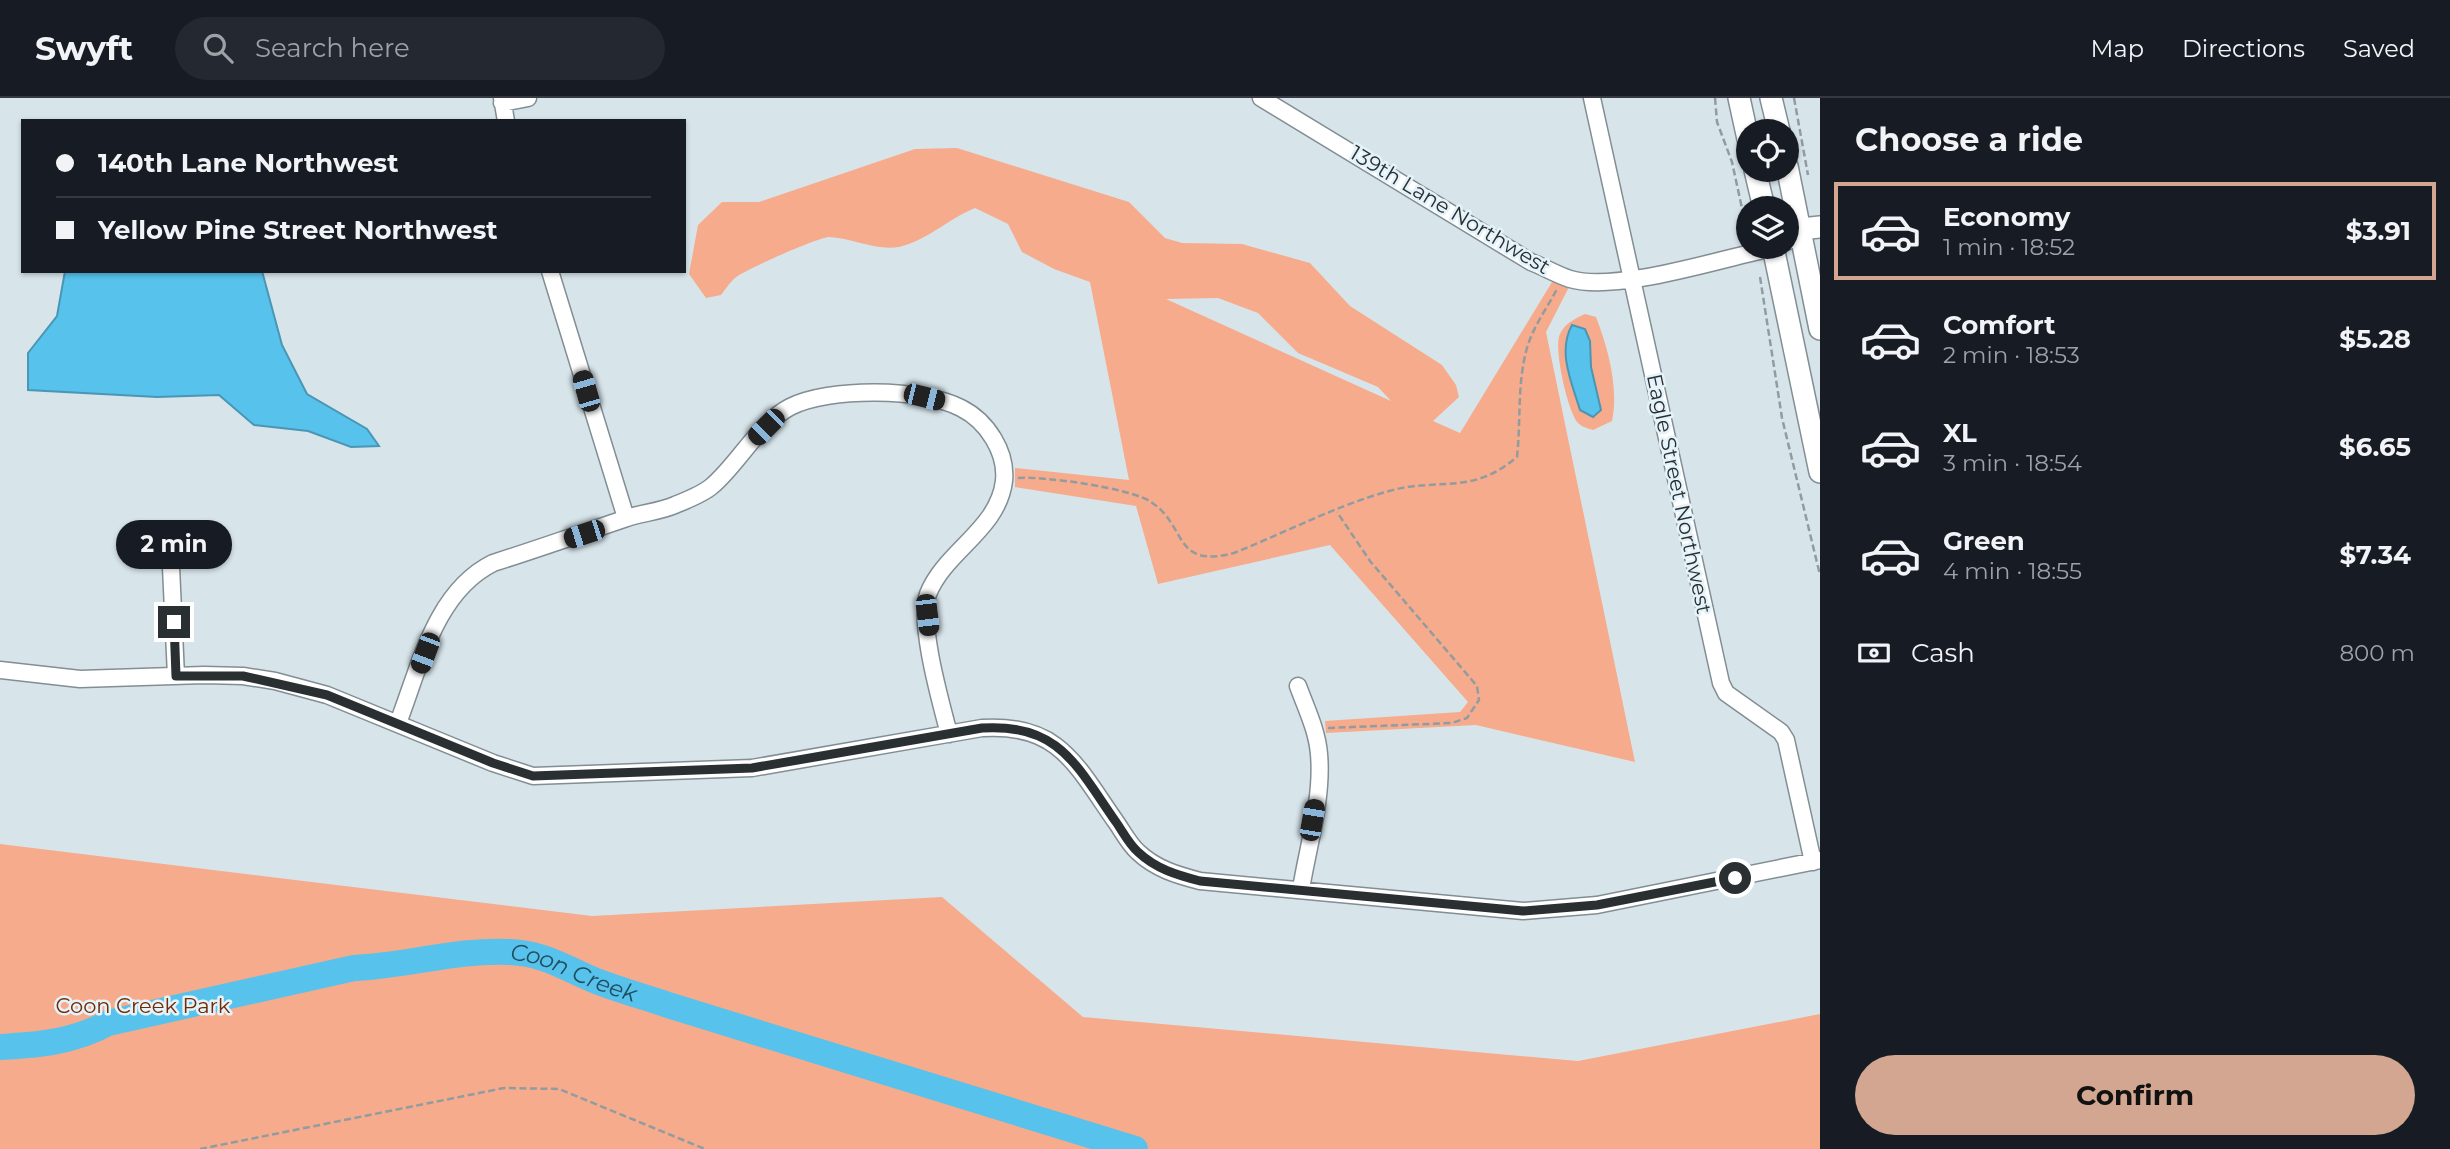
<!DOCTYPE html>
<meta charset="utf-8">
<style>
:root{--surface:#171b24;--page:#242831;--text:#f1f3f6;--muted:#9ea1a6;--line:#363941;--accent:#d2a690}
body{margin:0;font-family:Montserrat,sans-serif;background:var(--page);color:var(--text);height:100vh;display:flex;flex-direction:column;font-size:26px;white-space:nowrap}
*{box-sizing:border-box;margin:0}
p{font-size:23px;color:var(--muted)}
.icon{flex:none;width:38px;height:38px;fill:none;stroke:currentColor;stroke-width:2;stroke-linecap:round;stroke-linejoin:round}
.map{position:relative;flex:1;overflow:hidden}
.sheet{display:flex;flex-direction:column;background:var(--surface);width:630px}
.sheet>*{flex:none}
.top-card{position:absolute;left:21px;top:21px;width:665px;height:154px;border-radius:0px;box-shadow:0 2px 5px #0004;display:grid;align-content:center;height:154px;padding:0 35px;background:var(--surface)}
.tools{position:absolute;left:1736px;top:21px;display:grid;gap:14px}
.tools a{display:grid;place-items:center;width:63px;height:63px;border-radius:50%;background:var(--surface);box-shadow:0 2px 5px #0004;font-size:35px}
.end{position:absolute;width:32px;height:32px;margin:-16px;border:9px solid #2a2f31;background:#fff;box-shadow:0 0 0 4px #fff}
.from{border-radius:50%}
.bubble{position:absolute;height:49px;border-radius:24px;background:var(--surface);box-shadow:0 2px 5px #0004;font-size:23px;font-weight:700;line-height:49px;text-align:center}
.car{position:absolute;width:21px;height:42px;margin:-21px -10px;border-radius:9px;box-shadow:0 0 5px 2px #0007;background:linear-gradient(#222 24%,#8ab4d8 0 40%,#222 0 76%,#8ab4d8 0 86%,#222 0)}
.top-card b{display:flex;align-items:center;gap:24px;height:66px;font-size:26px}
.top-card b+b{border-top:2px solid var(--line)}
.top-card i{width:18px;height:18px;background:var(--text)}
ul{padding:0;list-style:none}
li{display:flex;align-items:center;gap:21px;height:98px;margin:0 14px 10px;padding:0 21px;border:4px solid transparent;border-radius:0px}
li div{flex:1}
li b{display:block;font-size:26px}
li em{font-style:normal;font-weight:700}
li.on{border-color:var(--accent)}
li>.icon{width:63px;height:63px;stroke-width:1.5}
h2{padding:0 35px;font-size:32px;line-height:84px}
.pay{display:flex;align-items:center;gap:18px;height:77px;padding:0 35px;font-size:26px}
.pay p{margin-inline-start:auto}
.button{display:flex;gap:14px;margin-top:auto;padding:14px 35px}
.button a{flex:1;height:80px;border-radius:42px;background:var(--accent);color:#111;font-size:28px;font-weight:700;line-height:80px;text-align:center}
header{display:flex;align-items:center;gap:42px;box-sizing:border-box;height:98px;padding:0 35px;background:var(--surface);border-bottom:2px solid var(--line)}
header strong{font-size:33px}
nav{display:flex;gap:38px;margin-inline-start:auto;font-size:24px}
.search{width:490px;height:63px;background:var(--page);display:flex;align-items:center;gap:18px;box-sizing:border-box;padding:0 24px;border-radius:38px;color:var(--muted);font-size:26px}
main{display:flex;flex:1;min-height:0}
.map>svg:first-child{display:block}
.green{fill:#f6ab8c;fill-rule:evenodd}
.water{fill:#57c2ec;stroke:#4a96b4;stroke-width:2}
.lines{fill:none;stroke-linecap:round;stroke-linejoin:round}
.river{stroke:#57c2ec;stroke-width:26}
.street-casing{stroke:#828e94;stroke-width:19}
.secondary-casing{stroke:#828e94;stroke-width:24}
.path{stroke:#919ca0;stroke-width:2.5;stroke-dasharray:7 3.5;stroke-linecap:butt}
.street{stroke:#fff;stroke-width:16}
.secondary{stroke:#fff;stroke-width:21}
.route{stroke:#2a2f31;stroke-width:9}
.labels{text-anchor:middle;stroke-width:5;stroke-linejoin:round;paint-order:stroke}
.street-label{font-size:21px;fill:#2a2f31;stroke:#e4f2f9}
.park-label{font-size:21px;fill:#742900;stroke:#e4f2f9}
.water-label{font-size:23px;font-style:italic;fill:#214e60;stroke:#e4f2f9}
</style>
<header>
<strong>Swyft</strong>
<div class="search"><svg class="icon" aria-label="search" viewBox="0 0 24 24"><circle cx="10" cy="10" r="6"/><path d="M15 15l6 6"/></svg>Search here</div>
<nav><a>Map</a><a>Directions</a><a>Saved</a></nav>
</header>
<main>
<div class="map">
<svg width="1820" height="1051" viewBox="0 0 1820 1051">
<rect width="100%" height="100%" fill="#d7e5eb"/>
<path class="green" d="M957,50L1129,104L1165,140L1182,145L1242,146L1310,165L1350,208L1442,267L1456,287L1459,299L1433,323L1460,335L1552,184L1569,189L1546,234L1635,664L1476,627L1326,635L1325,623L1460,614L1468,604L1330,447L1158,486L1136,408L1015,389V370L1129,382L1090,184L1054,171L1022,154L1008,126L975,110C948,121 928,142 899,149C876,153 852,140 829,139C819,139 744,172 735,180C730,184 725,192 721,197L706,200L689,176L698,127L722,104H759L915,51ZM1218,200L1258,215L1298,255L1378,289L1391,303L1166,201Z
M1585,216L1596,219C1608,250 1619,290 1612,323L1593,332C1587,330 1582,329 1578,325C1568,315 1553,249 1560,236C1564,226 1576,220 1585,216Z
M0,746L592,818L942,799L1083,919L1578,963L1820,916V1051H0Z"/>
<path class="water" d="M65,173H262L282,247L307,296L367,331L379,348L351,349L308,333L254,327L219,297L157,299L28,292V255L57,218Z
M1572,227L1585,231L1590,243L1591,269L1601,312L1593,319L1580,312C1572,285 1557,254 1572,227Z"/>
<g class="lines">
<path class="river" id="s1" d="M0,949C38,947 74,944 108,925L354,870C406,868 458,851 510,854C547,856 564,870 596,883C620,892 644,899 668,907L1135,1051"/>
<g class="street-casing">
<path id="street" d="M502,0L506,23
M1261,0L1531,164C1544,169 1557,177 1570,181C1618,195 1722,160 1773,150
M1592,0L1721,585L1726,595L1781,634L1786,642L1813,764
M502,5L528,0
M550,173L626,420
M171,469L176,578
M0,572L80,581L204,577L243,578L275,583L327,597L493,665L533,678L752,670L982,630C1059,625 1076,667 1116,724C1123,734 1129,746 1138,754C1156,771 1177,777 1200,783L1523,813L1597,807L1820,762
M1298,588C1306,610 1317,632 1319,656C1323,700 1308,748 1301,791
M398,625C420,568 435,494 493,465C537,451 580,436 624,421C640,415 659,414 675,407C687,402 703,396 712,388C739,365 758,326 790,309C829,289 923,290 961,310C987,323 1007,354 1004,383C998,432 945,453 928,496C918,525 941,605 949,636"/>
</g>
<g class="secondary-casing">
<path id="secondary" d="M1739,0L1748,41
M1771,0L1779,33
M1787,68L1820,231
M1755,72L1764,110
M1787,141L1801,131L1820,129
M1773,149L1820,374"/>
</g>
<path class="path" d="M1715,0L1717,24L1732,64L1748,138
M1794,0L1808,77
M1760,179L1782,320L1820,477
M1018,380C1043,378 1131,390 1151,404C1188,428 1172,471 1234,455C1284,435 1338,407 1389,393C1439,379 1471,398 1517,359C1521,323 1517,285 1527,250C1533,229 1547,210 1557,191
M1328,630L1452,625L1467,620L1479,602L1477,588L1370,463L1337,414
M200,1051L504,990L559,991L705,1051"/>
<use href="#street" class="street"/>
<use href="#secondary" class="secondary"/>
</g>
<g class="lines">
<path class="route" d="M174,524L176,578H243L327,597L493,665L533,678L752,670L982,630C1059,625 1076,667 1116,724C1123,734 1129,746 1138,754C1156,771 1177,777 1200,783L1523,813L1597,807L1735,780"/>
</g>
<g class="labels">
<g class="street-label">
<text transform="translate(1450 112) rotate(31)" y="7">139th Lane Northwest</text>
<text transform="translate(1679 396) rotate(78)" y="7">Eagle Street Northwest</text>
</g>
<g class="park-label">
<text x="143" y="915">Coon Creek Park</text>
</g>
<g class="water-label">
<text dy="8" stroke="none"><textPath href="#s1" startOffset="588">Coon Creek</textPath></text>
</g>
</g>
</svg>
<div class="tools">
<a><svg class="icon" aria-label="locate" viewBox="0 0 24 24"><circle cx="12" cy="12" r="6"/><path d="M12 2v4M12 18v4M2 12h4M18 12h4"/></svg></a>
<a><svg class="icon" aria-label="layers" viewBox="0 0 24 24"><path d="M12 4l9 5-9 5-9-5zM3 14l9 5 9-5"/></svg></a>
</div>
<i class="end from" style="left:1735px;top:780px"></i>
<i class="end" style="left:174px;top:524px"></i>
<div class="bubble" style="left:116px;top:422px;width:116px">2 min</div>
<i class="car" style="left:586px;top:293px;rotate:344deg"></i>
<i class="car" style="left:924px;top:299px;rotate:104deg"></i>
<i class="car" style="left:766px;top:329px;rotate:225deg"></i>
<i class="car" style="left:584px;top:436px;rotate:252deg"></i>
<i class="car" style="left:927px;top:517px;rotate:173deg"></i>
<i class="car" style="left:425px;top:555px;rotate:201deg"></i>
<i class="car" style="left:1312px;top:722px;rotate:10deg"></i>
<div class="top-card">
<b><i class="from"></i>140th Lane Northwest</b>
<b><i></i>Yellow Pine Street Northwest</b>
</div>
</div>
<section class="sheet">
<h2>Choose a ride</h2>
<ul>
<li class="on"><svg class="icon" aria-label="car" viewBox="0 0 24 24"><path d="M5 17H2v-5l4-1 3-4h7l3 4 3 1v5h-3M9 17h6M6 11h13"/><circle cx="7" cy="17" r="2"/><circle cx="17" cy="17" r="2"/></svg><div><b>Economy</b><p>1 min · 18:52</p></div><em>$3.91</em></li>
<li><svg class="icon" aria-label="car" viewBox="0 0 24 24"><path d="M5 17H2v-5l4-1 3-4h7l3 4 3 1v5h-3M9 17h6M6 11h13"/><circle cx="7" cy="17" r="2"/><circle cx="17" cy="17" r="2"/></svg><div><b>Comfort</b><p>2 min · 18:53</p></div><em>$5.28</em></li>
<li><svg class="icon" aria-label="car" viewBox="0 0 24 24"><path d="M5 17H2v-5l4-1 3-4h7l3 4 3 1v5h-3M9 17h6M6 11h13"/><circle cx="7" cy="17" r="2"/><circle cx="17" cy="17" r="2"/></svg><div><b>XL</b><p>3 min · 18:54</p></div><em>$6.65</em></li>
<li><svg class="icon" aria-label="car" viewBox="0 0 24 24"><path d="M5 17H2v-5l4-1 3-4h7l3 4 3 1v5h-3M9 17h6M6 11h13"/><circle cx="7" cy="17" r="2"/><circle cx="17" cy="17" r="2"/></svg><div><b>Green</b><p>4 min · 18:55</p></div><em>$7.34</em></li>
</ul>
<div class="pay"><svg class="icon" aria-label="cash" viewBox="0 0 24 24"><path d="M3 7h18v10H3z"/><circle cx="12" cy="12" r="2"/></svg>Cash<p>800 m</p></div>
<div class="button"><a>Confirm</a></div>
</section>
</main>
